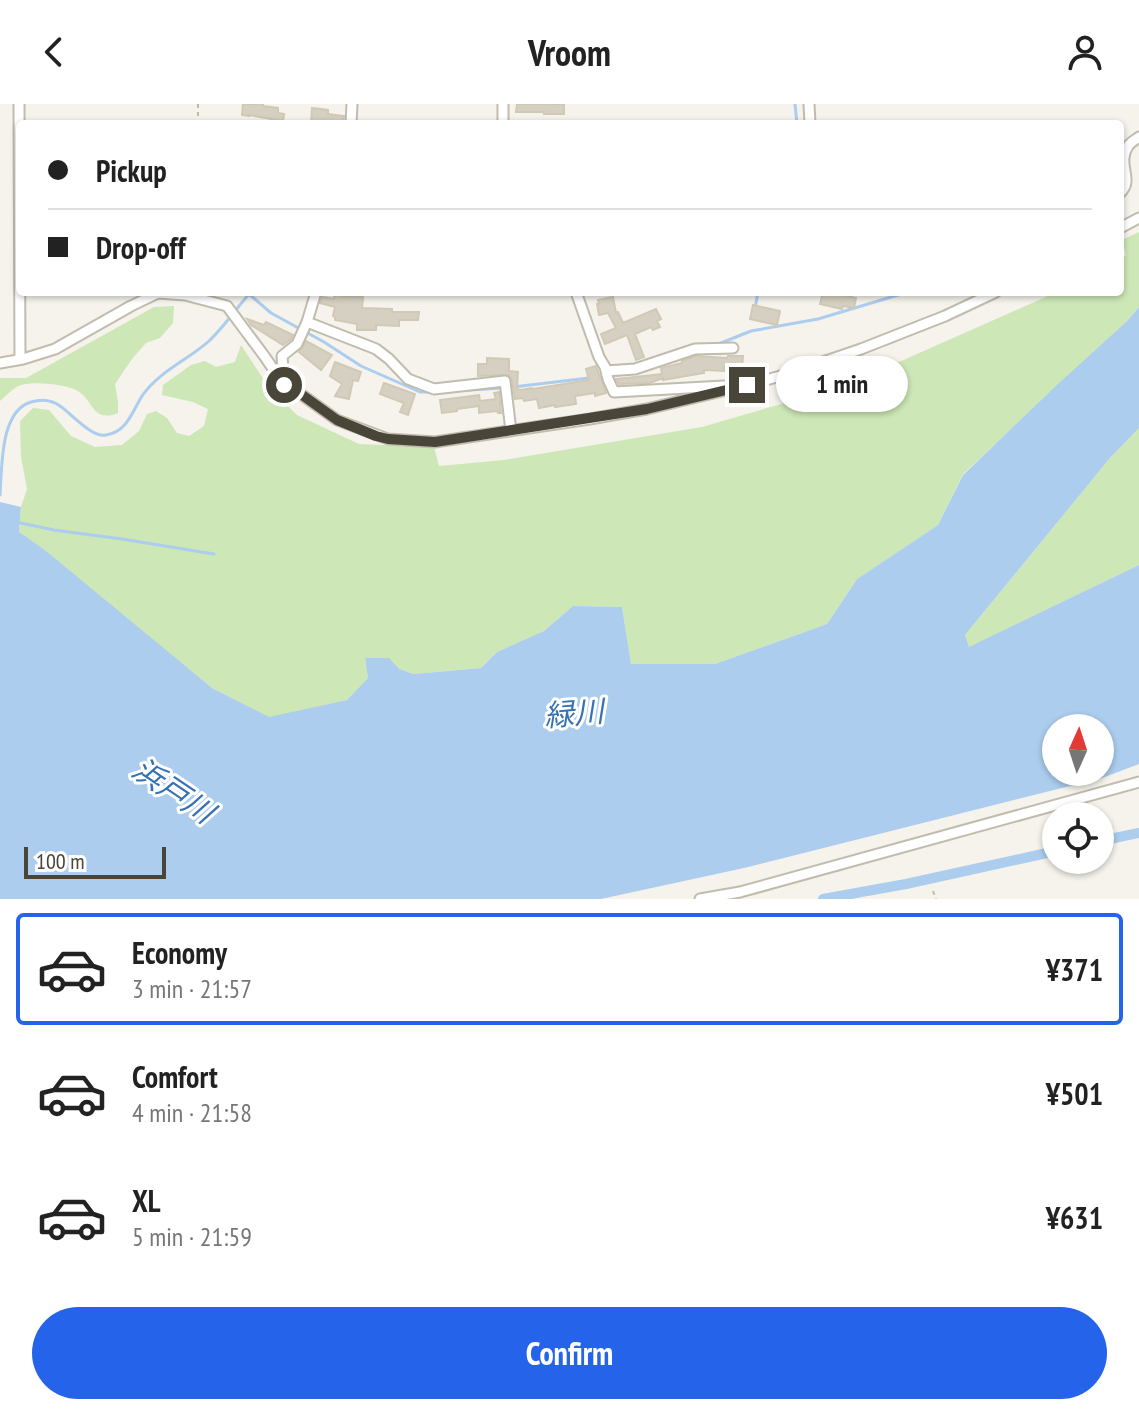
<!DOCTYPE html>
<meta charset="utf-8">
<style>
:root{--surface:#fff;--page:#f2f2f2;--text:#222;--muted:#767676;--line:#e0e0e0;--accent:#2563eb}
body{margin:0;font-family:"PT Sans Narrow","Noto Sans JP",sans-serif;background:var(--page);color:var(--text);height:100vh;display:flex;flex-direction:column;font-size:30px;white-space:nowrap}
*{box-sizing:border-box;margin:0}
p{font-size:26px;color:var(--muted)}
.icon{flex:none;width:44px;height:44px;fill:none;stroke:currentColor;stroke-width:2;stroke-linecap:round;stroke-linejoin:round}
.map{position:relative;height:795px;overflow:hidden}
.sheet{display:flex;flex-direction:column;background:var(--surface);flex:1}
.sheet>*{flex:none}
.hud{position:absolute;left:16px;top:16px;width:1108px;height:176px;border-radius:8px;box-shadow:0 2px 6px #0004;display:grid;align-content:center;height:176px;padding:0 32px;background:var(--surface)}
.needle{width:52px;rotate:3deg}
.tools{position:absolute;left:1042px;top:610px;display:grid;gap:16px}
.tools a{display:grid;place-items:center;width:72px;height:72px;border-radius:50%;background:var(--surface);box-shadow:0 2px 6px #0004;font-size:40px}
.scale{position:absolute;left:24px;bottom:20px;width:142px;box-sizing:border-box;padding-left:8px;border:4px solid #494539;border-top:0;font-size:22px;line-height:28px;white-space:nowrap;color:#494539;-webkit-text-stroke:6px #fff;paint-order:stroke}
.end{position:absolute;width:36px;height:36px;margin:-18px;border:10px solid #494539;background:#fff;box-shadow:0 0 0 4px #fff}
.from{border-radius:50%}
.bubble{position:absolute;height:56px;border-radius:28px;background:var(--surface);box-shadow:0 2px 6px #0004;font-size:26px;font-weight:700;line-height:56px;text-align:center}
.hud b{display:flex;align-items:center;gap:28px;height:76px;font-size:30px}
.hud b+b{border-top:2px solid var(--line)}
.hud i{width:20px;height:20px;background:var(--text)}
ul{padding:14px 0 0;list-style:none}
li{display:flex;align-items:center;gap:24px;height:112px;margin:0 16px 12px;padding:0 16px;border:4px solid transparent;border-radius:8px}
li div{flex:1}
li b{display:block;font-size:30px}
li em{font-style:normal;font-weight:700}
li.selected{border-color:var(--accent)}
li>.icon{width:72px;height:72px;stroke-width:1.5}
.button{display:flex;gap:16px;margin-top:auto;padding:16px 32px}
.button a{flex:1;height:92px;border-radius:48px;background:var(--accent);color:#fff;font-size:32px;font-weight:700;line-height:92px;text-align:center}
header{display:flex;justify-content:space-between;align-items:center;height:104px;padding:0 32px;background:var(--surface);font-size:36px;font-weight:700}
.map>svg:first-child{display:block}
.green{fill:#cde7b7}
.water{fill:#accdee;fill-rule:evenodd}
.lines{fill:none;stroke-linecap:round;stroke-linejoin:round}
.stream{stroke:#accdee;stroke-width:3}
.canal{stroke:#accdee;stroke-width:10}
.building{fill:#d6d0c2;stroke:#d1c9b5;stroke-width:2}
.street-casing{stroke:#c0bcae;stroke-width:13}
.path{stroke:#c2b9a0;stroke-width:2;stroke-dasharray:4 4;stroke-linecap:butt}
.street{stroke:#fff;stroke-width:9}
.route{stroke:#494539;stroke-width:10}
.labels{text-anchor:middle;stroke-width:6;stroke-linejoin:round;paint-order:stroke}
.water-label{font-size:30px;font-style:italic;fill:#3672b2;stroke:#fff}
</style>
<header><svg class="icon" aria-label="back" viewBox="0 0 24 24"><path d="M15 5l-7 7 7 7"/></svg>Vroom<svg class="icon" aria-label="person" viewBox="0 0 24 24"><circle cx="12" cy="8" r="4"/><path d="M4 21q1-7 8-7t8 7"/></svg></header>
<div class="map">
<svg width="1139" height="795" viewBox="0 0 1139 795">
<rect width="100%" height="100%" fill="#f5f3ec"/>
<path class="green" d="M1139,128V203L1127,217L963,370L938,421L857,475L827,520L715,560L631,561L622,503L573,502L544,527L497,548L481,564L414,570L365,554L368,574L347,596L269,614L212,584L19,428L21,403L27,385L21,353L20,317L33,304L49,306L71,332L95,343L122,341L139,327L147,310L156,307L167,314L177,329L189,332L204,322L208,305L193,298L162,291L163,281L191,261L205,257L216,263L235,258L241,241L268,282L297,311L359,340L434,343L439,362L504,356L702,323L847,281L1057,188H1120V156L1126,151L1122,136Z
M174,202L173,219L160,234L146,239L132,255L115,280L118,298V309C92,319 94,297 78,287C66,280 34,277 21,281C14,283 6,292 0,297V274H26L154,203Z
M1139,324V461L968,544L965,531L1110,354Z"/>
<path class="water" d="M1139,203V324L1110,354L965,531L969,543L1139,461V660L1102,674L744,764L601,795H0V398L21,403L19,428L46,447L212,584L269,613L347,596L368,574L365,554H389L399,565L414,570L481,564L497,548L544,527L573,502L622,503L631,560H715L827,520L857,475L938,421L963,371L1057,281L1127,217ZM1056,624H1100V668H1056Z"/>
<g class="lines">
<path class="stream" d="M795,0L797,20
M755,204L758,188
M716,241L751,227L818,215L908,188
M597,274L625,270
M513,283L589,274
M454,287L502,284
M0,391C2,363 0,307 31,298C41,295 52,296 60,302C72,310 92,334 106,331C127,328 132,308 142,292C158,268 188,256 209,237C223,224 236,205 249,190L271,209L324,238L361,262L420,288H430
M16,418L54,426L122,435L214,450"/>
<path class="canal" d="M1100,737L1139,729
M823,795L906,780L1056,747"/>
</g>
<path class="building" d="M243,0H263V2L278,4V9L284,10L283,17L249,11V12L242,11Z
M517,0H564V10H544V8H516Z
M312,4L328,6V10L344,12L343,20H311Z
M335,188H342V192L363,193L362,204L392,205V208H419L418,216H399V222L376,221V226H357V220L335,216V213L333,212L335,203L320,199L322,193L334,195Z
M823,188H844L843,191L856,194L854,204L843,202L842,205L820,200Z
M613,193L616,209L618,208L623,219L656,205L661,215L657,217L660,223L653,226L651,223L635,230L644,253L636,256L627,231L605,240L601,230L616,224L608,209L599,211L597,200H599L598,196Z
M753,201L780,207L777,221L750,215Z
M247,215L264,221L266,218L293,231L291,235L283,241L251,221Z
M306,237L332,251L321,266L299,248Z
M696,252L727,254L728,252H743L742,264L724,263V267L704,266V269L663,276V274L650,279L619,280L616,275L662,270L661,264L682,259V257Z
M487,254L509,255V267L518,268L517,285L520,286L532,284L533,285L589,276L586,265L596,262L606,289L595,292V289L575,292L576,300L555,303V301L539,304L537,295L524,297L523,294L515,295L512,275L509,271L478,272V260H487Z
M335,258L361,268L358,277L353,276L349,295L335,292L342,280L330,272Z
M384,279L415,290L408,311L400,308L404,299L380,290Z
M499,288L501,309H498L497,307L479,309V302L457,305V307L442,309L440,296L479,291L480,297L496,295L494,289Z"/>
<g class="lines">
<g class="street-casing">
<path id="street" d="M19,0L20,255
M503,0V20
M809,0L810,20
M351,20L352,0
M1120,89C1135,76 1116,61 1128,42C1131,38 1135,36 1139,33
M1120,124L1139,114
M576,188L599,253L605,263L608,275L614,288L724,282
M307,218L376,245L389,255L408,275L434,285L505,277L511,327
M0,259L23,255L55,245L131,202L158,189L185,191L227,202L265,253L284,281L298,288L337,316L388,335L435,338L590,315L647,305L747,281L788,270L861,245L945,212L996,188
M606,267L635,265L695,245L733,244
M284,278L282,252L297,240L307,218L316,188
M700,795L740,788L1139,678"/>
</g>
<path class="path" d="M198,20V0
M933,787L936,795"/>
<use href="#street" class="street"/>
</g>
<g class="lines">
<path class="route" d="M284,281L298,288L337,316L376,332L388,335L435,338L647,305L747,281"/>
</g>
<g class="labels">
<g class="water-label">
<text transform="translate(574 610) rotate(-5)" y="10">緑川</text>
<text transform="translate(173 687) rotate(34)" y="10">浜戸川</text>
</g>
</g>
</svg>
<div class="tools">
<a><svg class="needle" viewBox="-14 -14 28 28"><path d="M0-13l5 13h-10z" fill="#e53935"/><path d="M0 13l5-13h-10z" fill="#767676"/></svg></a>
<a><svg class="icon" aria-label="locate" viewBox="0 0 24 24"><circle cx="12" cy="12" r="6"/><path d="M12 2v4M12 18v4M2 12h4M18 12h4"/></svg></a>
</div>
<div class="scale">100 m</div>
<i class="end from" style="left:284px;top:281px"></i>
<i class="end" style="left:747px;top:281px"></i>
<div class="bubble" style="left:776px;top:252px;width:132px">1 min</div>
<div class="hud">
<b><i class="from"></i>Pickup</b>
<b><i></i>Drop-off</b>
</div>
</div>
<section class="sheet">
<ul>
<li class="selected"><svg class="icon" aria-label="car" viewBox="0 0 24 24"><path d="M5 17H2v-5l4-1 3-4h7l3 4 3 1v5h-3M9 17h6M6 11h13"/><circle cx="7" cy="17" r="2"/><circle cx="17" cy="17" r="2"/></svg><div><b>Economy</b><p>3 min · 21:57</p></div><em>¥371</em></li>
<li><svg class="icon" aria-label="car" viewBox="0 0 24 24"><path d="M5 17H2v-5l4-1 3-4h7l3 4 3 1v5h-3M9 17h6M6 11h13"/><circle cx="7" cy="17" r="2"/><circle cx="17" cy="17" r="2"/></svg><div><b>Comfort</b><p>4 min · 21:58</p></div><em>¥501</em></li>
<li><svg class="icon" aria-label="car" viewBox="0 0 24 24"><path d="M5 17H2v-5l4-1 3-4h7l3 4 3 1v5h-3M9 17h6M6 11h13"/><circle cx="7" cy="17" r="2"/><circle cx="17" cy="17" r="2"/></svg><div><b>XL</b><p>5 min · 21:59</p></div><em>¥631</em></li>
</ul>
<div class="button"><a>Confirm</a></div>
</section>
